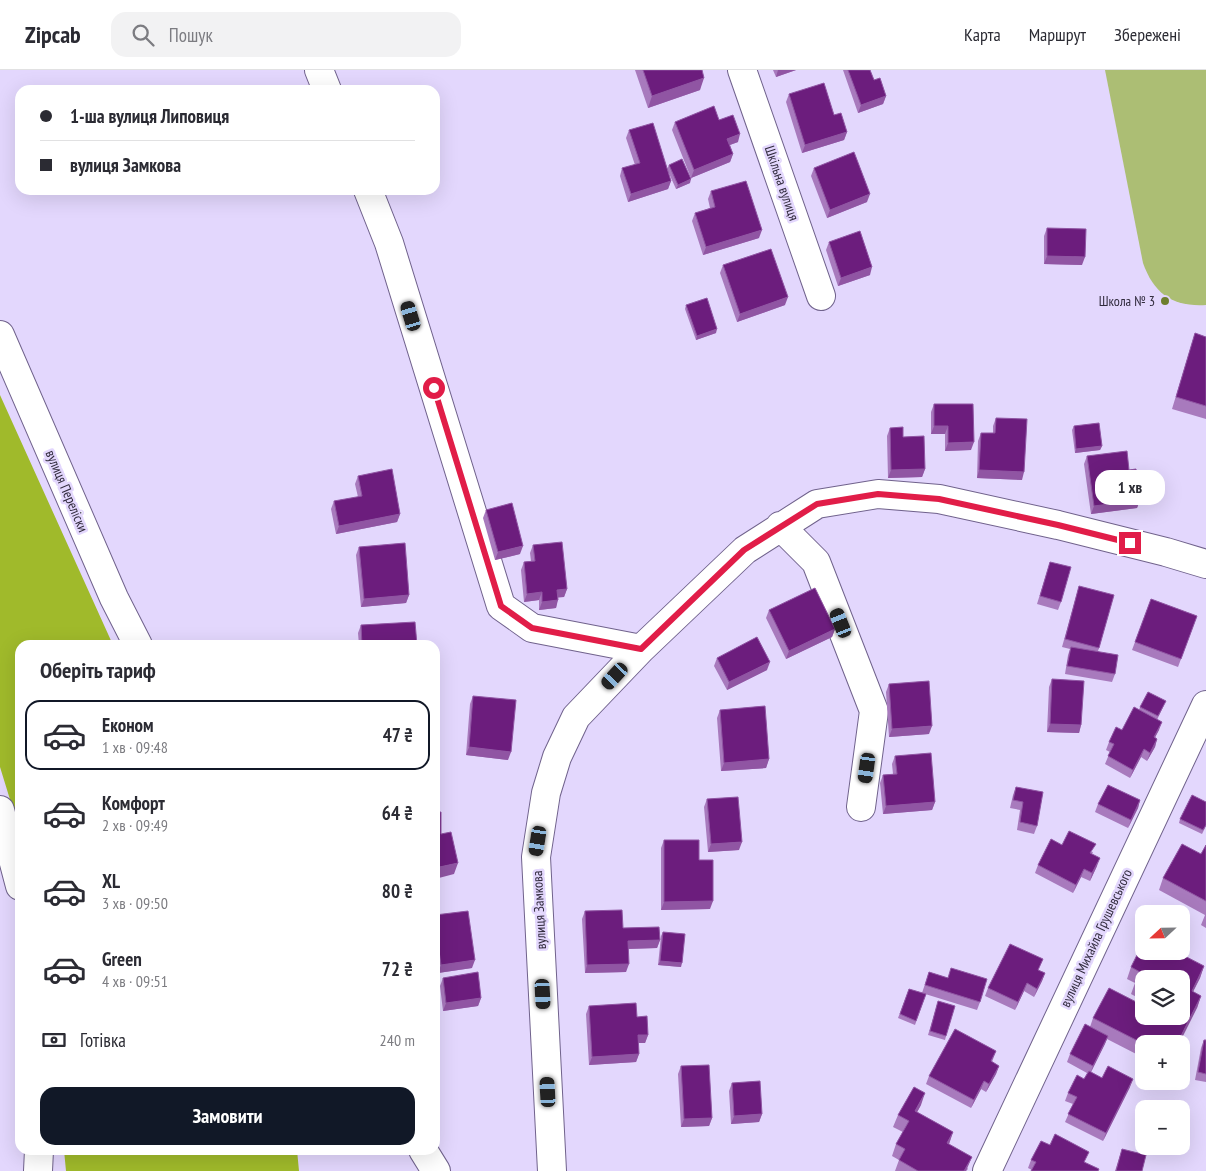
<!DOCTYPE html>
<html lang="uk">
<meta charset="utf-8">
<style>
:root{--surface:#fff;--page:#f2f2f3;--text:#2b2b33;--muted:#7c7c81;--line:#e1e1e2;--accent:#111827}
body{margin:0;font-family:"PT Sans Narrow",sans-serif;background:var(--page);color:var(--text);height:100vh;display:flex;flex-direction:column;font-size:19px;white-space:nowrap}
*{box-sizing:border-box;margin:0}
p{font-size:16px;color:var(--muted)}
.icon{flex:none;width:28px;height:28px;fill:none;stroke:currentColor;stroke-width:2;stroke-linecap:round;stroke-linejoin:round}
.map{position:relative;flex:1;overflow:hidden}
.side{position:absolute;left:15px;top:570px;width:425px;height:515px;display:flex;flex-direction:column;background:var(--surface);border-radius:15px;box-shadow:0 5px 20px #0002}
.side>*{flex:none}
.top-card{position:absolute;left:15px;top:15px;width:425px;height:110px;border-radius:15px;box-shadow:0 5px 20px #0002;display:grid;align-content:center;height:110px;padding:0 25px;background:var(--surface)}
.needle{width:32px;rotate:248deg}
.controls{position:absolute;left:1135px;top:835px;display:grid;gap:10px}
.controls a{display:grid;place-items:center;width:55px;height:55px;border-radius:10px;background:var(--surface);box-shadow:0 5px 20px #0002;font-size:25px}
.end{position:absolute;width:22px;height:22px;margin:-11px;border:6px solid #e11d48;background:#fff;box-shadow:0 0 0 2px #fff}
.from{border-radius:50%}
.bubble{position:absolute;height:35px;border-radius:15px;background:var(--surface);box-shadow:0 5px 20px #0002;font-size:16px;font-weight:800;line-height:35px;text-align:center}
.car{position:absolute;width:15px;height:30px;margin:-15px -8px;border-radius:6px;box-shadow:0 0 4px 1px #0007;background:linear-gradient(#222 24%,#8ab4d8 0 40%,#222 0 76%,#8ab4d8 0 86%,#222 0)}
.top-card b{display:flex;align-items:center;gap:18px;height:48px;font-size:19px}
.top-card b+b{border-top:1px solid var(--line)}
.top-card i{width:12px;height:12px;background:var(--text)}
ul{padding:0;list-style:none}
li{display:flex;align-items:center;gap:15px;height:70px;margin:0 10px 8px;padding:0 15px;border:2px solid transparent;border-radius:15px}
li div{flex:1}
li b{display:block;font-size:19px}
li em{font-style:normal;font-weight:800}
li.current{border-color:var(--accent)}
li>.icon{width:45px;height:45px;stroke-width:1.5}
h2{padding:0 25px;font-size:22px;line-height:60px}
.pay{display:flex;align-items:center;gap:12px;height:55px;padding:0 25px;font-size:19px}
.pay p{margin-inline-start:auto}
.primary-button{display:flex;gap:10px;margin-top:auto;padding:10px 25px}
.primary-button a{flex:1;height:58px;border-radius:15px;background:var(--accent);color:#fff;font-size:20px;font-weight:800;line-height:58px;text-align:center}
header{display:flex;align-items:center;gap:30px;box-sizing:border-box;height:70px;padding:0 25px;background:var(--surface);border-bottom:1px solid var(--line)}
header strong{font-size:24px}
nav{display:flex;gap:28px;margin-inline-start:auto;font-size:18px}
.search{width:350px;height:45px;background:var(--page);display:flex;align-items:center;gap:12px;box-sizing:border-box;padding:0 18px;border-radius:15px;color:var(--muted);font-size:19px}
.map>svg:first-child{display:block}
.green{fill:#acbe74}
.forest{fill:#a0ba2b}
.lines{fill:none;stroke-linecap:round;stroke-linejoin:round}
.minor-casing{stroke:#70628c;stroke-width:30}
.minor{stroke:#fff;stroke-width:28}
.wall{fill:#a87abd}
.shaded-wall{fill:#9055a3}
.building{fill:#6c1d7d;stroke:#9055a3}
.route{stroke:#e11d48;stroke-width:6}
.poi-dot{fill:#6d7e2d;stroke:#e3d7fd;stroke-width:2}
.labels{text-anchor:middle;stroke-width:5;stroke-linejoin:round;paint-order:stroke}
.street-label{font-size:14px;fill:#312b3d;stroke:#e3d7fd}
.poi-label{font-size:14px;fill:#312b3d;stroke:#e3d7fd;text-anchor:end}
</style>
<header>
<strong>Zipcab</strong>
<div class="search"><svg class="icon" aria-label="search" viewBox="0 0 24 24"><circle cx="10" cy="10" r="6"/><path d="M15 15l6 6"/></svg>Пошук</div>
<nav><a>Карта</a><a>Маршрут</a><a>Збережені</a></nav>
</header>
<div class="map">
<svg width="1206" height="1101" viewBox="0 0 1206 1101">
<rect width="100%" height="100%" fill="#e3d7fd"/>
<path class="green" d="M1105,0H1206V235C1173,237 1154,224 1143,193Z"/>
<path class="forest" d="M0,325L113,575H20V762L0,697Z
M64,1080H297L299,1101H66Z"/>
<g class="lines">
<g class="minor-casing">
<path id="minor" d="M319,0L327,20
M742,0L821,226
M368,120L389,173L501,536L532,558L641,579
M0,265L114,528L138,575
M780,456L816,492L874,641L861,737
M0,740L20,816
M423,1080L436,1101
M38,1101L39,1080
M552,1101L536,787L546,723L557,687L576,647L641,579L745,480L817,434L878,424L939,429L1058,455L1166,482L1206,494
M987,1101L1206,635"/>
</g>
<use href="#minor" class="minor"/>
</g>
<path class="wall" d="M635,0H702L700,20L648,38Z
M773,0H796L776,7Z
M843,0H870L874,10L886,26L883,34L858,43Z
M789,24L834,45L847,62L844,70L802,83L786,32Z
M675,52L738,72L730,75L733,84L730,92L691,108L672,60Z
M629,60L671,111L668,119L628,132L620,106L622,98L635,95L626,68Z
M669,95L690,113L676,119L667,99Z
M814,98L867,132L827,148L811,106Z
M711,121L759,168L703,185L692,151L695,143L710,138L708,129Z
M1047,158L1082,195L1044,194V166Z
M829,172L870,205L838,216L826,180Z
M723,195L785,235L737,252L720,203Z
M686,235L716,263L696,270L685,239Z
M1195,263L1206,267V349L1172,339Z
M934,334L971,380L945,381V364H931V342Z
M996,348L1022,410L977,408L978,371L981,363H993V356Z
M1074,356L1102,376L1100,380L1075,383L1072,360Z
M890,358L903,367L925,399L922,407L888,408L887,366Z
M1087,386L1129,400L1140,430L1137,438L1091,444L1084,394Z
M358,406L400,444L397,452L336,464L331,439L334,431L358,427L355,414Z
M486,440L520,484L495,490L483,448Z
M533,475L567,519L564,527H558L556,538L539,540V530L524,532L521,500L524,492L531,491L530,483Z
M359,477L409,525L406,533L361,537L356,485Z
M1050,492L1061,532L1058,540L1037,534Z
M1079,516L1099,578L1098,581L1115,604L1112,612L1065,604L1068,585L1070,579L1062,577Z
M1151,529L1197,546L1178,597L1132,580Z
M769,540L835,559L832,567L786,589L766,548Z
M361,555L417,575H359L358,563Z
M717,588L767,600L727,620L714,596Z
M1052,609L1081,655L1079,663L1047,662L1049,617Z
M889,614L929,664L889,667L886,622Z
M473,626L508,690L466,685L470,634Z
M1164,635L1157,650L1159,660L1155,667L1157,669L1155,677L1147,691L1141,687L1130,708L1105,694L1110,682L1106,680L1109,672L1122,660L1139,640L1140,637Z
M720,640L769,689L766,698L721,701L717,648Z
M895,686L935,732L932,740L883,744L880,713L883,705L893,704L892,694Z
M1016,717L1037,756L1034,764L1017,760L1020,740L1010,738L1013,725Z
M707,729L739,780L708,782L704,737Z
M1140,730L1138,738L1128,758L1095,742L1098,734Z
M1206,732V756L1202,764L1179,753L1180,749Z
M664,770L699,790L710,839L661,840V778Z
M1062,775L1093,782L1092,784L1097,796L1090,811L1081,807L1073,823L1035,803L1038,795Z
M1206,775V858L1201,855L1205,845L1159,820L1163,808L1201,784Z
M585,841L623,858L660,870L657,878L628,879L626,902L585,903L582,849Z
M435,845L472,898L438,903L435,880Z
M663,862L681,897L658,895L661,866Z
M1144,889L1204,896L1200,908L1193,922L1201,926L1197,938L1144,974V988L1107,969L1091,1002L1102,1008L1130,1017L1103,1071L1065,1052L1073,1034L1065,1031L1068,1023L1084,1009L1087,1003L1067,992L1070,984L1090,957L1093,948H1168L1181,946V909H1144V931L1131,924L1135,913L1127,909L1131,897Z
M1038,900L1045,903L1042,911L1034,927L1024,921L1015,940L985,926L988,918Z
M929,902L948,908L980,932L977,940L922,923Z
M443,908L481,928L478,936L443,941L440,916Z
M909,919L926,924L915,955L898,948Z
M937,935L946,966L945,970L928,965Z
M589,936L637,947L648,965L645,973H638L639,984L636,992L589,995L586,944Z
M1204,970H1206V1012L1195,1010L1201,978Z
M996,981L992,992L999,996L996,1004L986,1022L981,1019L971,1038L926,1014L929,1006Z
M681,996L712,1048L709,1056L681,1057L678,1004Z
M732,1013L762,1044L759,1052L731,1054L729,1021Z
M921,1035L917,1042L953,1062L949,1074L968,1099L966,1101H895L899,1090L892,1086L896,1074L903,1062L893,1057L898,1045Z
M1122,1079L1142,1101H1115Z
M1031,1090L1085,1092L1032,1100L1028,1098Z"/>
<path class="shaded-wall" d="M778,0H796L776,7Z
M704,8L700,20L648,38L652,26Z
M886,26L883,34L858,43L861,35Z
M847,62L844,70L802,83L805,75Z
M740,64L738,72L724,77L727,69Z
M733,84L730,92L691,108L694,100Z
M691,109L690,113L676,119L678,115Z
M671,111L668,119L628,132L631,124Z
M870,124L867,132L827,148L830,140Z
M762,160L759,168L703,185L706,177Z
M1047,186L1085,187L1082,195L1044,194Z
M872,197L870,205L838,216L841,208Z
M788,227L785,235L737,252L740,244Z
M717,259L716,263L696,270L697,266Z
M934,356H948L945,364H931Z
M974,372L971,380L945,381L948,373Z
M1102,376L1100,380L1075,383L1076,379Z
M925,399L922,407L888,408L891,400Z
M979,400L1024,402L1022,410L977,408Z
M1140,430L1137,438L1091,444L1094,436Z
M400,444L397,452L336,464L339,456Z
M523,476L520,484L495,490L498,482Z
M567,519L564,527L554,528L557,520Z
M542,522L539,530L524,532L527,524Z
M409,525L406,533L361,537L364,529Z
M558,530L556,538L539,540L542,532Z
M835,559L832,567L786,589L789,581Z
M770,592L767,600L727,620L729,612Z
M1162,652L1159,660L1151,675L1154,667Z
M1050,654L1081,655L1079,663L1047,662Z
M932,656L929,664L889,667L892,659Z
M1157,669L1155,677L1147,691L1150,683Z
M469,677L511,682L508,690L466,685Z
M1144,679L1141,687L1130,708L1133,700Z
M769,689L766,698L721,701L724,693Z
M1140,730L1138,738L1128,758L1131,750Z
M935,732L932,740L883,744L886,736Z
M742,772L739,780L708,782L711,774Z
M1100,788L1097,796L1090,811L1092,803Z
M458,793L454,804L435,809V798Z
M1084,799L1081,807L1073,823L1076,815Z
M713,831L710,839L661,840L664,832Z
M660,870L657,878L625,879L628,871Z
M475,890L472,898L438,903L441,895Z
M660,891L682,893L681,897L658,895Z
M629,894L626,902L585,903L587,895Z
M1204,896L1200,908L1187,933L1192,921Z
M1045,903L1042,911L1034,927L1037,919Z
M1027,913L1024,921L1015,940L1018,932Z
M1201,926L1197,938L1179,974H1177Z
M481,928L478,936L443,941L446,933Z
M638,965H648L645,973H635Z
M1108,966L1105,974L1090,1004L1093,996Z
M639,984L636,992L589,995L592,987Z
M999,996L996,1004L986,1022L989,1014Z
M1133,1009L1130,1017L1103,1071L1106,1063Z
M984,1011L981,1019L971,1038L974,1030Z
M925,1023L921,1035L911,1053L915,1041Z
M762,1044L759,1052L731,1054L734,1046Z
M712,1048L709,1056L681,1057L684,1049Z
M953,1062L949,1074L947,1073Z
M972,1087L966,1101H964Z"/>
<path class="building" d="M643,0H702L704,8L652,26Z
M848,0H870L874,10L880,8L886,26L861,35Z
M824,13L834,45L841,43L847,62L805,75L789,24Z
M714,36L719,50L733,45L740,64L727,69L733,84L694,100L675,52Z
M653,53L671,111L631,124L622,98L640,93L629,60Z
M854,82L870,124L830,140L814,98Z
M682,89L691,109L678,115L669,95Z
M746,111L762,160L706,177L695,143L715,137L711,121Z
M1047,158L1086,159L1085,187L1047,186Z
M860,161L872,197L841,208L829,172Z
M771,179L788,227L740,244L723,195Z
M707,228L717,259L697,266L686,235Z
M1195,263L1206,267V336L1176,327Z
M934,334H973L974,372L948,373V356H934Z
M996,348L1027,349L1024,402L979,400L981,363H995Z
M1099,353L1102,376L1076,379L1074,356Z
M903,357V367L924,366L925,399L891,400L890,358Z
M1127,381L1129,400L1136,399L1140,430L1094,436L1087,386Z
M392,399L400,444L339,456L334,431L362,426L358,406Z
M512,433L523,476L498,482L486,440Z
M562,472L567,519L557,520L558,530L542,532V522L527,524L524,492L535,491L533,475Z
M405,473L409,525L364,529L359,477Z
M1050,492L1071,497L1061,532L1040,526Z
M1079,516L1114,525L1099,578L1065,569Z
M815,518L835,559L789,581L769,540Z
M1151,529L1197,546L1181,589L1135,572Z
M415,552L417,575H362L361,555Z
M757,567L770,592L729,612L717,588Z
M1071,577L1118,585L1115,604L1067,596Z
M1052,609L1084,611L1081,655L1050,654Z
M929,611L932,656L892,659L889,614Z
M1148,622L1166,631L1158,646L1140,637Z
M473,626L516,630L511,682L469,677Z
M765,636L769,689L724,693L720,640Z
M1134,637L1162,652L1154,667L1157,669L1150,683L1144,679L1133,700L1108,686L1114,674L1109,672L1116,657L1122,660Z
M931,683L935,732L886,736L883,705L897,704L895,686Z
M1108,715L1140,730L1131,750L1098,734Z
M1016,717L1043,722L1037,756L1020,752L1023,732L1013,730Z
M1192,725L1206,732V755L1203,760L1180,749Z
M738,727L742,772L711,774L707,729Z
M435,742H441V764L451,762L458,793L435,798Z
M1069,761L1096,774L1090,783L1100,788L1092,803L1084,799L1076,815L1038,795L1051,769L1062,775Z
M664,770H699V790H713V831L664,832Z
M1182,774L1201,784L1206,775V831L1163,808Z
M622,840L623,858L659,857L660,870L628,871L629,894L587,895L585,841Z
M468,841L475,890L441,895L435,852V845Z
M663,862L685,864L682,893L660,891Z
M1010,874L1043,889L1038,900L1045,903L1037,919L1027,913L1018,932L988,918Z
M1147,881H1175L1204,896L1192,921L1201,926L1177,974H1144L1093,948L1109,918L1144,936V946H1164L1168,948V946H1181V909H1144V917L1135,912L1140,902L1131,897L1137,885L1144,889Z
M951,898L987,909L980,932L925,915L929,902L948,908Z
M478,902L481,928L446,933L443,908Z
M909,919L926,924L916,951L900,944Z
M938,931L955,936L946,966L930,961Z
M636,933L637,947L647,946L648,965H638L639,984L592,987L589,936Z
M1085,954L1108,966L1093,996L1070,984Z
M955,959L996,981L991,991L999,996L989,1014L984,1011L974,1030L929,1006Z
M1204,970H1206V1004L1198,1002Z
M709,995L712,1048L684,1049L681,996Z
M1108,996L1133,1009L1106,1063L1068,1044L1077,1027L1068,1023L1077,1005L1084,1009L1089,1001L1102,1008Z
M760,1011L762,1044L734,1046L732,1013Z
M914,1017L925,1023L915,1041L953,1062L947,1073L972,1087L964,1101H918L899,1090L905,1079L896,1074L909,1051L898,1045Z
M1055,1064L1089,1082L1084,1092L1099,1099L1098,1101H1031L1036,1092L1031,1090L1041,1071L1050,1075Z
M1122,1079L1146,1085L1142,1101H1116Z"/>
<g class="lines">
<path class="route" d="M434,318L501,536L532,558L641,579L744,480L817,434L878,424L939,429L1058,455L1130,473"/>
</g>
<circle class="poi-dot" cx="1165" cy="231" r="5"/>
<g class="labels">
<g class="street-label">
<text transform="translate(782 113) rotate(71)" y="5">Шкільна вулиця</text>
<text transform="translate(67 421) rotate(67)" y="5">вулиця Переліски</text>
<text transform="translate(539 840) rotate(-93)" y="5">вулиця Замкова</text>
<text transform="translate(1096 868) rotate(-65)" y="5">вулиця Михайла Грушевського</text>
</g>
<g class="poi-label">
<text x="1155" y="236">Школа № 3</text>
</g>
</g>
</svg>
<div class="controls">
<a><svg class="needle" viewBox="-14 -14 28 28"><path d="M0-13l5 13h-10z" fill="#e53935"/><path d="M0 13l5-13h-10z" fill="#7c7c81"/></svg></a>
<a><svg class="icon" aria-label="layers" viewBox="0 0 24 24"><path d="M12 4l9 5-9 5-9-5zM3 14l9 5 9-5"/></svg></a>
<a>+</a>
<a>−</a>
</div>
<i class="end from" style="left:434px;top:318px"></i>
<i class="end" style="left:1130px;top:473px"></i>
<div class="bubble" style="left:1095px;top:400px;width:70px">1 хв</div>
<i class="car" style="left:411px;top:246px;rotate:343deg"></i>
<i class="car" style="left:841px;top:553px;rotate:338deg"></i>
<i class="car" style="left:615px;top:606px;rotate:223deg"></i>
<i class="car" style="left:867px;top:698px;rotate:188deg"></i>
<i class="car" style="left:538px;top:771px;rotate:189deg"></i>
<i class="car" style="left:543px;top:924px;rotate:177deg"></i>
<i class="car" style="left:548px;top:1022px;rotate:357deg"></i>
<div class="top-card">
<b><i class="from"></i>1-ша вулиця Липовиця</b>
<b><i></i>вулиця Замкова</b>
</div>
<section class="side">
<h2>Оберіть тариф</h2>
<ul>
<li class="current"><svg class="icon" aria-label="car" viewBox="0 0 24 24"><path d="M5 17H2v-5l4-1 3-4h7l3 4 3 1v5h-3M9 17h6M6 11h13"/><circle cx="7" cy="17" r="2"/><circle cx="17" cy="17" r="2"/></svg><div><b>Економ</b><p>1 хв · 09:48</p></div><em>47 ₴</em></li>
<li><svg class="icon" aria-label="car" viewBox="0 0 24 24"><path d="M5 17H2v-5l4-1 3-4h7l3 4 3 1v5h-3M9 17h6M6 11h13"/><circle cx="7" cy="17" r="2"/><circle cx="17" cy="17" r="2"/></svg><div><b>Комфорт</b><p>2 хв · 09:49</p></div><em>64 ₴</em></li>
<li><svg class="icon" aria-label="car" viewBox="0 0 24 24"><path d="M5 17H2v-5l4-1 3-4h7l3 4 3 1v5h-3M9 17h6M6 11h13"/><circle cx="7" cy="17" r="2"/><circle cx="17" cy="17" r="2"/></svg><div><b>XL</b><p>3 хв · 09:50</p></div><em>80 ₴</em></li>
<li><svg class="icon" aria-label="car" viewBox="0 0 24 24"><path d="M5 17H2v-5l4-1 3-4h7l3 4 3 1v5h-3M9 17h6M6 11h13"/><circle cx="7" cy="17" r="2"/><circle cx="17" cy="17" r="2"/></svg><div><b>Green</b><p>4 хв · 09:51</p></div><em>72 ₴</em></li>
</ul>
<div class="pay"><svg class="icon" aria-label="cash" viewBox="0 0 24 24"><path d="M3 7h18v10H3z"/><circle cx="12" cy="12" r="2"/></svg>Готівка<p>240 m</p></div>
<div class="primary-button"><a>Замовити</a></div>
</section>
</div>
